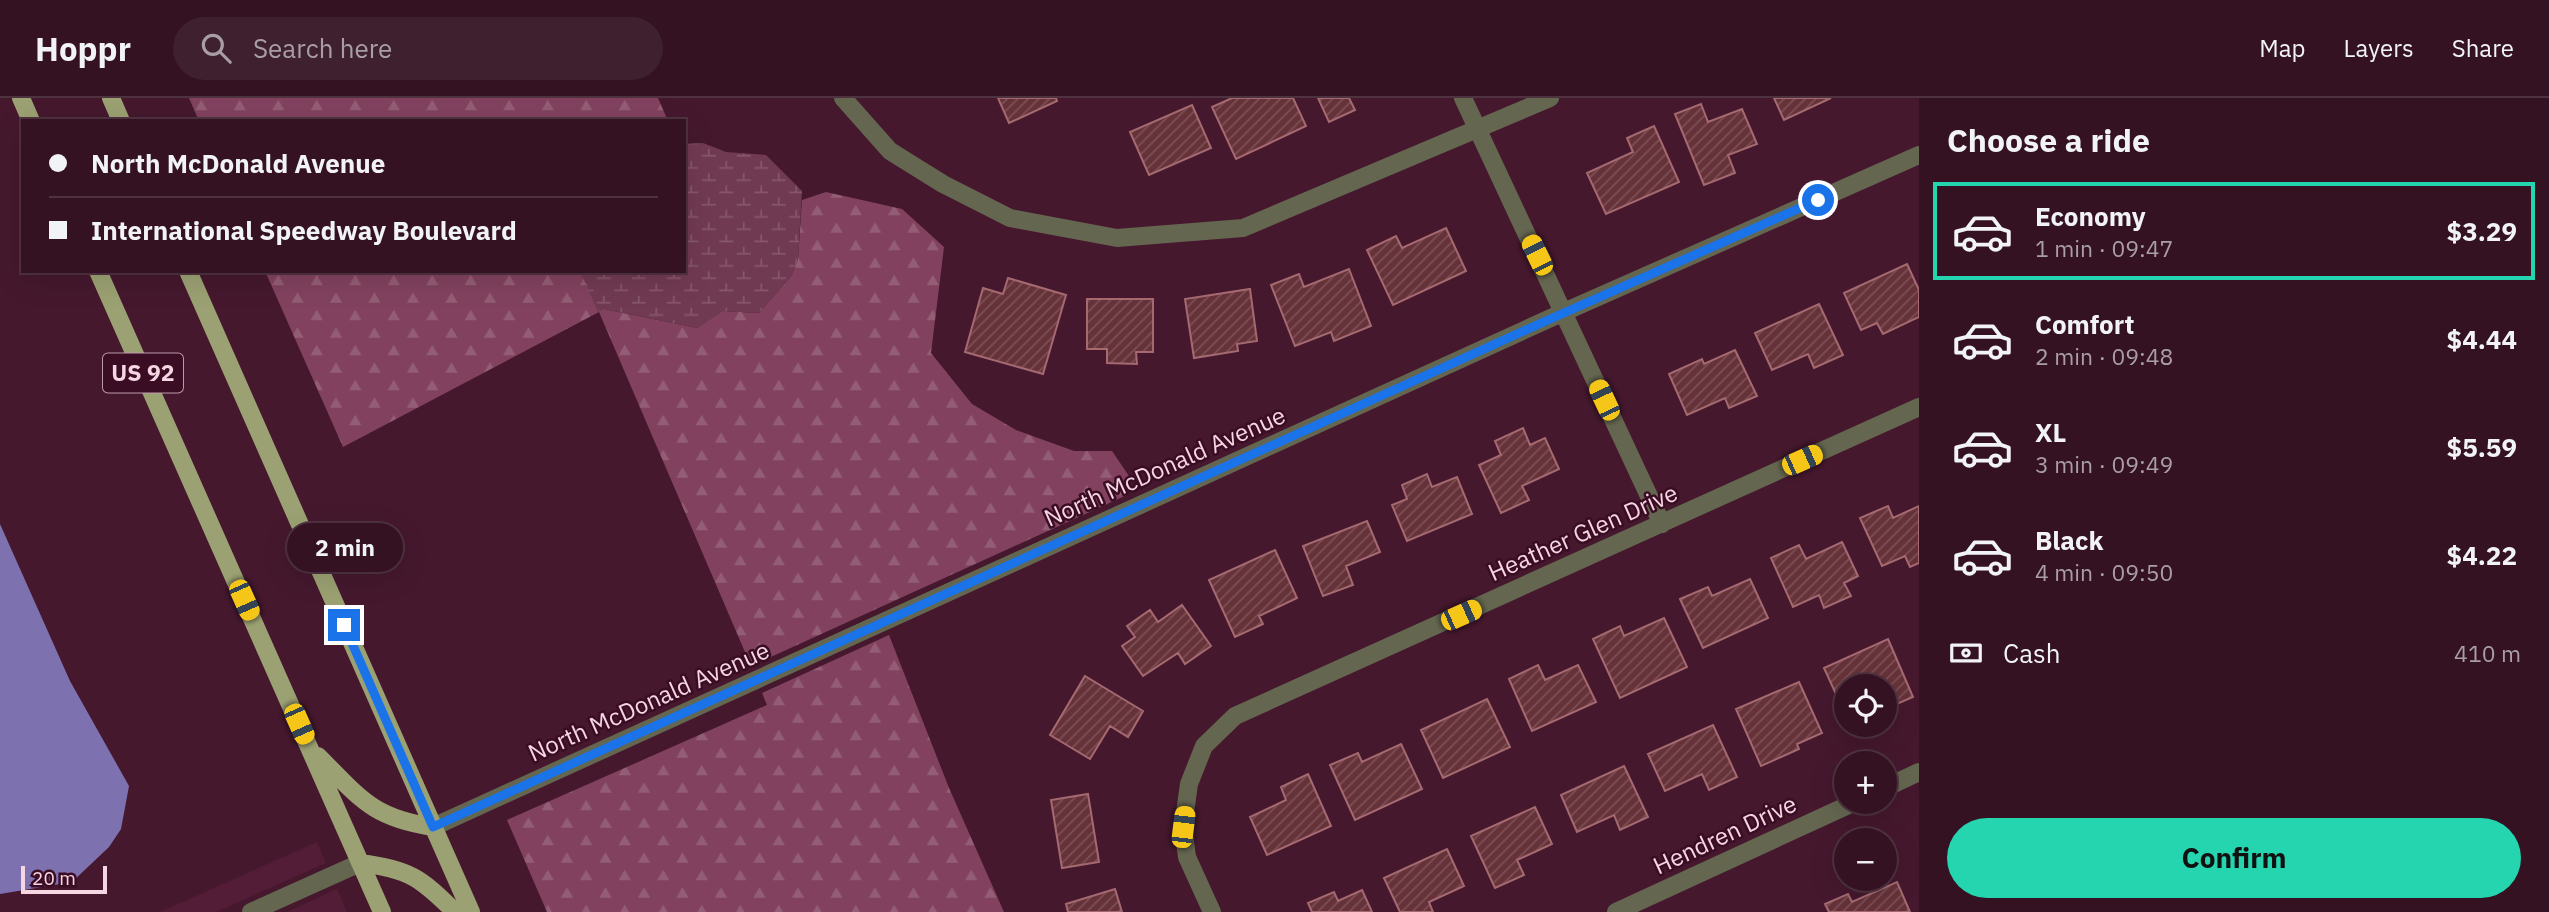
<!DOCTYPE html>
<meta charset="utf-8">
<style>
:root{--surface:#341222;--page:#3f202f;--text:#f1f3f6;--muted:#a99ea5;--line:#4e3240;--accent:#24d5af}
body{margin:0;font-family:"IBM Plex Sans",sans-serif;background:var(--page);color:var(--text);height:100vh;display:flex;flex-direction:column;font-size:26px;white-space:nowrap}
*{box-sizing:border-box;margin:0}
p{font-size:23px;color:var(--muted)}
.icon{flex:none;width:38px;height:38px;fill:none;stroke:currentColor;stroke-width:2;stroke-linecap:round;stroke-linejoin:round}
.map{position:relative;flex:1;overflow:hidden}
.drawer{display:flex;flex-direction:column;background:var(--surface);width:630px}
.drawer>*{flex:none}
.top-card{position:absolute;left:21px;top:21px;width:665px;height:154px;border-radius:0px;box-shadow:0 7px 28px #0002,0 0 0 2px var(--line);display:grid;align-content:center;height:154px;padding:0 28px;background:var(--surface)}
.controls{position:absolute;left:1834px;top:576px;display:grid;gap:14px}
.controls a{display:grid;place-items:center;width:63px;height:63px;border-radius:50%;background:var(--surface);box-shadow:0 7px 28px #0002,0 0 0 2px var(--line);font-size:35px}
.scale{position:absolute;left:21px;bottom:18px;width:86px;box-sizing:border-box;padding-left:7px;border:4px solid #f5d6e2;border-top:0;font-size:19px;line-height:24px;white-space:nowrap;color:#f5d6e2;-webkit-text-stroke:5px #3a0d24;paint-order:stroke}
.end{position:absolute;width:32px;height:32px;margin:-16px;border:9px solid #1a73e8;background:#fff;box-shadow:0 0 0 4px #fff}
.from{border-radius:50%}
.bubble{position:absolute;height:49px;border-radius:24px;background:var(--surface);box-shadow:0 7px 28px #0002,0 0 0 2px var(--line);font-size:23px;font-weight:700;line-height:49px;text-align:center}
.car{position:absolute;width:21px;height:42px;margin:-21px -10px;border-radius:9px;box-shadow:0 0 5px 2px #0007;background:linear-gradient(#f5c518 24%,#345 0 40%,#f5c518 0 76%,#345 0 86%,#f5c518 0)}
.top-card b{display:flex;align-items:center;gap:24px;height:66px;font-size:26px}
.top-card b+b{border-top:2px solid var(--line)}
.top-card i{width:18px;height:18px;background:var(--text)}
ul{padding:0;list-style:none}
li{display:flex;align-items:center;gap:21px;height:98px;margin:0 14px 10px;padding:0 14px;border:4px solid transparent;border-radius:0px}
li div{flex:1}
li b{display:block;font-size:26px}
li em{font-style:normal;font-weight:700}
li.current{border-color:var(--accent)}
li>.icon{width:63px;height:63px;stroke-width:1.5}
h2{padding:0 28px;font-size:32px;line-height:84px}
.pay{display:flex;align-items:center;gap:18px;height:77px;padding:0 28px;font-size:26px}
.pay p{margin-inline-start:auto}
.action{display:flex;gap:14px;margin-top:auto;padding:14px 28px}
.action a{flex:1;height:80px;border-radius:42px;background:var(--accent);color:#111;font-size:28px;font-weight:700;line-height:80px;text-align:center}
header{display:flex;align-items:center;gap:42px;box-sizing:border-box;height:98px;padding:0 35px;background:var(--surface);border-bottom:2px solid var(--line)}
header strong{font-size:33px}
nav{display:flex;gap:38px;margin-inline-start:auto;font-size:24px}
.search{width:490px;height:63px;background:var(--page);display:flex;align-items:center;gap:18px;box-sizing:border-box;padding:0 24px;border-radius:38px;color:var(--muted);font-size:26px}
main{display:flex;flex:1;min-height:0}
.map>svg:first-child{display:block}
.built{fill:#531d37}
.forest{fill:url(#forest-firs)}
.wetland{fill:url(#wetland-marsh)}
.water{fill:#7e71b0}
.building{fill:url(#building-hatch);stroke:#a56a70;stroke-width:2}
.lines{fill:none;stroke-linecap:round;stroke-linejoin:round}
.minor{stroke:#646650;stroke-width:18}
.primary{stroke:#9ca173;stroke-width:18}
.route{stroke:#1a73e8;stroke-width:9}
.labels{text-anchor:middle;stroke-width:5;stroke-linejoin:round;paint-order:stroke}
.shield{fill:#3a0d24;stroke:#bd9aa9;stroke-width:2}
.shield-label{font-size:23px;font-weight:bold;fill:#f5d6e2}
.street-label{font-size:24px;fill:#f5d6e2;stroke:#3a0d24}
</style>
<header>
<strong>Hoppr</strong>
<div class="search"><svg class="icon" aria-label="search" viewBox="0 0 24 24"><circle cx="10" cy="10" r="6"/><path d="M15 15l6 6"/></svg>Search here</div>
<nav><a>Map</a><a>Layers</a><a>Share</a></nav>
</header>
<main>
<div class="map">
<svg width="1919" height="814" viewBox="0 0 1919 814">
<defs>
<pattern id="forest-firs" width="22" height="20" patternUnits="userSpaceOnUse" patternTransform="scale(1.75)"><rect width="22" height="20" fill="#82425f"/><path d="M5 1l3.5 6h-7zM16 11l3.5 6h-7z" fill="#945d76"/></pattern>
<pattern id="wetland-marsh" width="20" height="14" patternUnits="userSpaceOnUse" patternTransform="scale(1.75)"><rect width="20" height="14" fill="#713a53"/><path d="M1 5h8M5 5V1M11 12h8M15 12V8" fill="none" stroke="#86566b"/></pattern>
<pattern id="building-hatch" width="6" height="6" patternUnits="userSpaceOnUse" patternTransform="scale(1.75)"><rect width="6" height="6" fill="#663239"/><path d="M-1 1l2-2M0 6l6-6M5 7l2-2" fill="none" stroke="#7c4f55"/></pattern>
</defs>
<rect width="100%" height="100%" fill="#45182e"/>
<path class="built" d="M317,744L326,765L216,814H160Z
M337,791L347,814H287Z"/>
<path class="forest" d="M189,0H658L668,23H199Z
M826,94L902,111L944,149L931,255L972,306L1016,332L1074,353H1112L1131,381L1127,397L751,568L599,214L343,349L265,173H580L604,211L697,230L722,213L759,215L792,177L798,161L802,102Z
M889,537L949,690L1004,814H547L507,722L767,607L762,595Z"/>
<path class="wetland" d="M703,45L726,54L766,57L802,93L798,161L792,177L759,215L722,213L697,230L604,211L598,214L580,173H684V46Z"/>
<path class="water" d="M0,426L70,583L129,688L121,731L109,749L72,784L0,796Z"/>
<path class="building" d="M998,0H1056L1057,3L1009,25Z
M1232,0H1293L1306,28L1236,61L1212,9Z
M1318,0H1349L1355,12L1329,24Z
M1774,0H1831L1784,22Z
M1701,6L1708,24L1742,11L1757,46L1728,57L1735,75L1704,87L1675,16Z
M1192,7L1211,50L1149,77L1130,34Z
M1654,28L1679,84L1606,116L1587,75L1633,54L1627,40Z
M1446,130L1466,173L1393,207L1367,152L1396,138L1402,150Z
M1907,166L1919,192V219L1883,236L1877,225L1861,232L1844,195Z
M1349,171L1371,228L1334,243L1331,234L1295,248L1271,187L1299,176L1304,189Z
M1008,180L1066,197L1043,276L965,254L983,190L1003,196Z
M1250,191L1257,243L1237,246L1238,253L1194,260L1185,201Z
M1087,201H1153V254H1136L1137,266L1107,265V251H1087Z
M1819,206L1843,257L1814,270L1808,256L1772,272L1755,235Z
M1735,252L1757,298L1729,310L1725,300L1687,317L1669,276L1702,261L1704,266Z
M1523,330L1530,347L1545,340L1559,371L1522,388L1529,402L1501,415L1479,367L1501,357L1495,343Z
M1427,376L1432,389L1457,379L1472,416L1407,443L1392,407L1407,401L1402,387Z
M1888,408L1893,420L1919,408V465L1910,469L1905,458L1882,468L1860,420Z
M1367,423L1380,454L1346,468L1353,487L1323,498L1303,448Z
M1842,444L1858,478L1844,485L1851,498L1824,510L1819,497L1793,509L1771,460L1799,447L1806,461Z
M1275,452L1297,500L1259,518L1263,526L1235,539L1209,482Z
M1750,481L1768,520L1703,550L1680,501L1708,489L1712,498Z
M1182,507L1211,548L1185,566L1178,555L1143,578L1122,548L1135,539L1127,528L1150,512L1158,524Z
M1664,520L1687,569L1620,600L1593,541L1620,528L1624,538Z
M1888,541L1913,599L1885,611V588H1846V602L1840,605L1824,570Z
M1538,567L1545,582L1578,567L1596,604L1532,633L1509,581Z
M1085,578L1143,613L1128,639L1110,628L1090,661L1050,637Z
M1799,584L1822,635L1797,646L1799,651L1761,668L1736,611Z
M1487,601L1510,649L1443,680L1421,632Z
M1713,627L1737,679L1709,692L1702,676L1665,693L1648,656Z
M1401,646L1422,691L1355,722L1330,667L1358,655L1362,664Z
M1624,668L1648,719L1620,732L1614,717L1577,734L1561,697Z
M1308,676L1331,728L1267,757L1250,719L1286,702L1281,689Z
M1088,696L1099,764L1062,770L1051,702Z
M1535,709L1552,746L1517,762L1524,777L1495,790L1471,738Z
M1447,751L1464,788L1429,804L1433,814H1400L1384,780Z
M1897,784L1910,814H1829L1825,806L1848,796L1852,804Z
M1115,791L1122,814H1068L1066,806Z
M1362,792L1372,814H1312L1308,805L1334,794L1338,803Z"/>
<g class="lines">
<path class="minor" d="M843,0L890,53L943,86L1010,120L1117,140L1243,130L1550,0
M1463,0L1662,426
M1885,690L1919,674
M433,729L1564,214L1919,57
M251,814L360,765
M1212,814L1187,759L1183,729L1189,686L1204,648L1235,618L1919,309
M1616,814L1855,704"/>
<path class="primary" d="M21,0L31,23
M111,0L121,23
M98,173L382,814
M188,173L471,814
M318,658C360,700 372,720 433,729
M360,765C409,771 421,780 455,814"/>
</g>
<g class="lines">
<path class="route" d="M344,527L433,729L1539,226L1818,102"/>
</g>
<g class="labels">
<rect class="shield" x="103" y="255.5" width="80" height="39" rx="5"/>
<g class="shield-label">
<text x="143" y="283">US 92</text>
</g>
<g class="street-label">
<text transform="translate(1165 369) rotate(-24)" y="8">North McDonald Avenue</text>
<text transform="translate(1583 435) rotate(-24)" y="8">Heather Glen Drive</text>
<text transform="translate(649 604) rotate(-24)" y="8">North McDonald Avenue</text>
<text transform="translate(1725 737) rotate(-25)" y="8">Hendren Drive</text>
</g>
</g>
</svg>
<div class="controls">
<a><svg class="icon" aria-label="locate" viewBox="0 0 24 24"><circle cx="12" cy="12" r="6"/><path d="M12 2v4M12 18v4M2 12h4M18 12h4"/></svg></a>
<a>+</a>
<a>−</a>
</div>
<div class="scale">20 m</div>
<i class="end from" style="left:1818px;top:102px"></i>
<i class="end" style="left:344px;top:527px"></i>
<div class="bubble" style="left:287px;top:425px;width:116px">2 min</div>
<i class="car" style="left:1537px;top:157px;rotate:334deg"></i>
<i class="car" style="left:1604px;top:302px;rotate:335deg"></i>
<i class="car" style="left:1802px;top:362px;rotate:66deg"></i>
<i class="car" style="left:244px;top:502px;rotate:156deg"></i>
<i class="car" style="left:1461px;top:517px;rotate:66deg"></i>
<i class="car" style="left:299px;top:626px;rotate:156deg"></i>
<i class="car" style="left:1183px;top:729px;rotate:7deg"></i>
<div class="top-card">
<b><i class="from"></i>North McDonald Avenue</b>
<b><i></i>International Speedway Boulevard</b>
</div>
</div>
<section class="drawer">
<h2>Choose a ride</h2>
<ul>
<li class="current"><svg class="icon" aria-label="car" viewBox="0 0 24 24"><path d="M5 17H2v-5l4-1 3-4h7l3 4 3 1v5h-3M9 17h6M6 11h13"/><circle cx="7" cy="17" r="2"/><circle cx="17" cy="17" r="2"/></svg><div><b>Economy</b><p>1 min · 09:47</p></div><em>$3.29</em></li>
<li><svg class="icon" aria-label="car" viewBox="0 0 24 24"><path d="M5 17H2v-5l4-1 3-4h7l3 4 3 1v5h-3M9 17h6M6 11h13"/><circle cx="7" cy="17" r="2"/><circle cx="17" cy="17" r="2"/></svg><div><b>Comfort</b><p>2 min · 09:48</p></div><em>$4.44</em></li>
<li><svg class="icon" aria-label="car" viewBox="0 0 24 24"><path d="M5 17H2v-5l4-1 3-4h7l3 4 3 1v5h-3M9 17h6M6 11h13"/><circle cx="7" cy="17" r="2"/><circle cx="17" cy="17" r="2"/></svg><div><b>XL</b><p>3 min · 09:49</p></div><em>$5.59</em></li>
<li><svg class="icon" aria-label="car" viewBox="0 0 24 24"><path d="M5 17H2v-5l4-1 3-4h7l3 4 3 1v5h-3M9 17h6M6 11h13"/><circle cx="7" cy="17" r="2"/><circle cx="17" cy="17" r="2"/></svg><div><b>Black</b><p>4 min · 09:50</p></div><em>$4.22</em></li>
</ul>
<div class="pay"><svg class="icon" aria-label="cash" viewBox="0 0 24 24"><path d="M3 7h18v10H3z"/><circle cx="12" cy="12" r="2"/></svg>Cash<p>410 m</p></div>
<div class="action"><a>Confirm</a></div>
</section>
</main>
